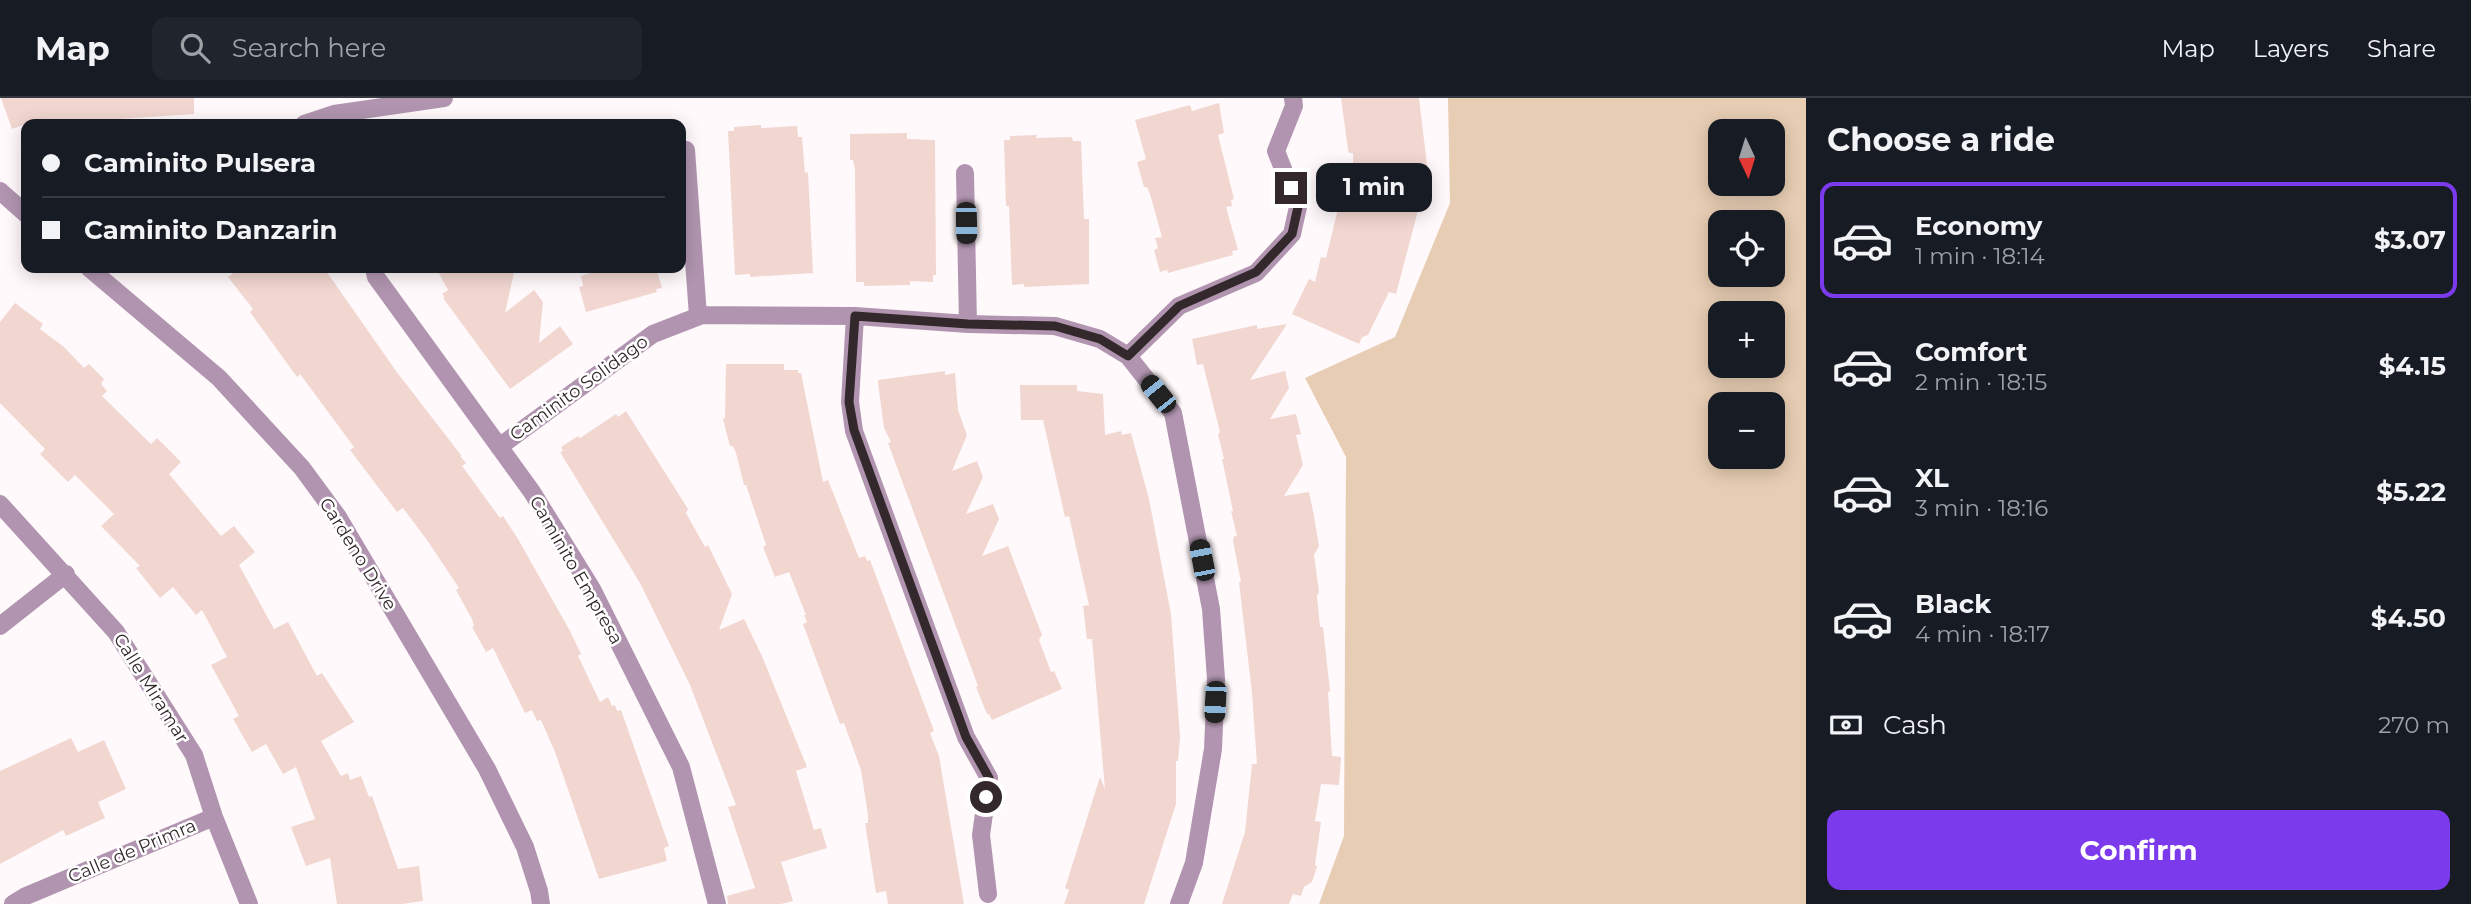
<!DOCTYPE html>
<meta charset="utf-8">
<style>
:root{--surface:#171b24;--page:#20242c;--text:#f1f3f6;--muted:#9ea1a6;--line:#363941;--accent:#7c3aed}
body{margin:0;font-family:Montserrat,sans-serif;background:var(--page);color:var(--text);height:100vh;display:flex;flex-direction:column;font-size:26px;white-space:nowrap}
*{box-sizing:border-box;margin:0}
p{font-size:23px;color:var(--muted)}
.icon{flex:none;width:38px;height:38px;fill:none;stroke:currentColor;stroke-width:2;stroke-linecap:round;stroke-linejoin:round}
.map{position:relative;flex:1;overflow:hidden}
.drawer{display:flex;flex-direction:column;background:var(--surface);width:665px}
.drawer>*{flex:none}
.hud{position:absolute;left:21px;top:21px;width:665px;height:154px;border-radius:14px;box-shadow:0 4px 18px #0003;display:grid;align-content:center;height:154px;padding:0 21px;background:var(--surface)}
.needle{width:46px;rotate:176deg}
.tools{position:absolute;left:1708px;top:21px;display:grid;gap:14px}
.tools a{display:grid;place-items:center;width:77px;height:77px;border-radius:14px;background:var(--surface);box-shadow:0 4px 18px #0003;font-size:35px}
.end{position:absolute;width:32px;height:32px;margin:-16px;border:9px solid #33292c;background:#fff;box-shadow:0 0 0 4px #fff}
.from{border-radius:50%}
.bubble{position:absolute;height:49px;border-radius:14px;background:var(--surface);box-shadow:0 4px 18px #0003;font-size:23px;font-weight:700;line-height:49px;text-align:center}
.car{position:absolute;width:21px;height:42px;margin:-21px -10px;border-radius:9px;box-shadow:0 0 5px 2px #0007;background:linear-gradient(#222 24%,#8ab4d8 0 40%,#222 0 76%,#8ab4d8 0 86%,#222 0)}
.hud b{display:flex;align-items:center;gap:24px;height:66px;font-size:26px}
.hud b+b{border-top:2px solid var(--line)}
.hud i{width:18px;height:18px;background:var(--text)}
ul{padding:0;list-style:none}
li{display:flex;align-items:center;gap:21px;height:116px;margin:0 14px 10px;padding:0 7px;border:4px solid transparent;border-radius:14px}
li div{flex:1}
li b{display:block;font-size:26px}
li em{font-style:normal;font-weight:700}
li.current{border-color:var(--accent)}
li>.icon{width:63px;height:63px;stroke-width:1.5}
h2{padding:0 21px;font-size:32px;line-height:84px}
.pay{display:flex;align-items:center;gap:18px;height:77px;padding:0 21px;font-size:26px}
.pay p{margin-inline-start:auto}
.button{display:flex;gap:14px;margin-top:auto;padding:14px 21px}
.button a{flex:1;height:80px;border-radius:14px;background:var(--accent);color:#fff;font-size:28px;font-weight:700;line-height:80px;text-align:center}
header{display:flex;align-items:center;gap:42px;box-sizing:border-box;height:98px;padding:0 35px;background:var(--surface);border-bottom:2px solid var(--line)}
header strong{font-size:33px}
nav{display:flex;gap:38px;margin-inline-start:auto;font-size:24px}
.search{width:490px;height:63px;background:var(--page);display:flex;align-items:center;gap:18px;box-sizing:border-box;padding:0 24px;border-radius:14px;color:var(--muted);font-size:26px}
main{display:flex;flex:1;min-height:0}
.map>svg:first-child{display:block}
.green{fill:#e7cdb3;fill-rule:evenodd}
.building{fill:#f2d7d1}
.lines{fill:none;stroke-linecap:round;stroke-linejoin:round}
.minor{stroke:#b195b0;stroke-width:18}
.tertiary{stroke:#b195b0;stroke-width:18}
.route{stroke:#33292c;stroke-width:9}
.labels{text-anchor:middle;stroke-width:5;stroke-linejoin:round;paint-order:stroke}
.street-label{font-size:18px;fill:#33292c;stroke:#fff}
</style>
<header>
<strong>Map</strong>
<div class="search"><svg class="icon" aria-label="search" viewBox="0 0 24 24"><circle cx="10" cy="10" r="6"/><path d="M15 15l6 6"/></svg>Search here</div>
<nav><a>Map</a><a>Layers</a><a>Share</a></nav>
</header>
<main>
<div class="map">
<svg width="1806" height="806" viewBox="0 0 1806 806">
<rect width="100%" height="100%" fill="#fff9fb"/>
<path class="green" d="M1448,0H1806V806H1319L1344,738L1346,359L1305,280L1395,239L1450,105ZM1720,33H1773V86H1720ZM1720,124H1773V177H1720ZM1720,215H1773V268H1720ZM1720,306H1773V359H1720Z"/>
<path class="building" d="M1,0H194V16L90,23L91,26H26L12,31Z
M1341,0H1419L1428,75H1431L1432,92L1427,97V105H1420L1396,196L1389,194L1368,237L1362,239L1359,246L1292,216L1309,181L1315,184L1321,159L1326,160L1338,111L1343,112V109L1354,112L1353,55H1349L1348,52Z
M1219,5L1224,35L1218,37L1234,101L1231,102L1232,108L1226,109L1238,152L1232,153L1233,157L1168,175L1167,172L1160,174L1154,152L1158,150L1155,140L1162,139L1150,96L1147,89H1144L1137,64L1146,61L1135,22L1190,7L1192,13Z
M761,27V30L797,28L798,39H802L805,75L808,74L813,175L750,179V176L735,177L728,33H734V29Z
M907,35V41L935,42L936,177H933V184L910,183V187L864,188V184H856L855,71L853,62H850V36Z
M1037,37L1036,40L1072,39L1073,43H1081L1084,121H1089V186L1024,189V186L1012,187L1009,108H1006L1004,42H1010V38Z
M240,170H324L396,273L461,357L460,358L466,365L462,368L500,420L503,418L518,441L570,533L581,556L578,558L600,604L608,599L612,608L615,607L617,613L621,612L669,748L664,750L667,763L599,781L555,654L541,622L537,623L532,612L525,615L493,550L486,554L472,529L474,528L472,521L456,492L459,490L427,442L403,410L397,414L350,352L354,349L300,276L297,279L250,214L253,211L228,179Z
M436,170H515L505,215L534,192L543,204L539,245L560,228L573,246L510,291L443,200L445,199L442,196L448,192Z
M592,170H656L662,190L656,191L657,194L586,214L579,189L583,188L581,178L593,174Z
M15,205L43,226L40,231L64,249L84,270L89,266L104,281L101,286L107,293L102,298L151,346L157,340L181,364L169,376L221,438L234,428L255,454L239,467L274,531L288,524L317,578L322,575L354,624L321,643L341,678L348,675L350,682L361,678L369,699L372,698L398,771L419,768L423,803L402,806H337L330,760L306,768L291,729L315,721L296,669L283,676L266,646L252,654L233,621L239,618L211,567L227,559L202,512L196,517L173,489L160,500L136,470L140,468L101,428L114,416L75,377L68,384L40,356L45,351L0,305V224Z
M1287,226L1250,282L1285,273L1289,290L1270,321L1296,316L1301,336L1296,337L1303,367L1284,398L1309,394L1313,413L1319,448L1314,457L1319,494L1317,498L1320,529H1323L1330,593L1328,594L1332,658L1341,659L1339,687L1321,686L1315,723L1321,724L1315,767L1317,768L1312,784L1304,789L1301,798L1293,796L1289,806H1222L1245,734L1252,666H1257L1252,595L1239,484H1241L1233,443L1234,438H1237L1231,413H1233L1222,361H1224L1218,336L1220,334L1203,266L1197,267L1192,241L1257,227V231Z
M726,266H784V272H798V275H801L823,384L828,382L859,460L865,458L867,463L870,462L934,633L930,635L939,658L964,806H888L886,793L876,795L865,725H868V717L861,672L844,625L840,626L803,526L807,524L804,517H806L789,474L775,479L763,449L766,447L746,387H744L736,355L733,348H730L723,321L725,320Z
M945,273V277L955,275L958,312L967,337L952,373L977,363L983,379L966,416L993,406L999,421L982,458L1008,448L1042,537L1039,542L1051,574L1054,573L1062,591L992,622L989,616H987L976,589L978,588L888,345L891,344L884,330L878,285V282Z
M1020,287H1077V293L1103,296L1105,337L1121,333L1122,337L1131,335L1149,401L1171,516L1180,639L1178,663H1176V706L1144,806H1064L1069,792L1065,790L1100,679L1105,691L1092,541H1087L1083,508L1089,507L1069,418L1065,419L1043,322H1021Z
M626,313L688,411L686,415L705,449L708,447L732,496L719,532L744,521L762,558L807,669L796,673L814,732L821,730L827,750L781,764L793,803L781,806H728L727,798L755,790L728,709L736,707L690,587L640,485L560,354L563,353L561,349L578,338L580,340L616,316L618,319Z
M71,640L78,654L104,642L126,691L98,704L105,720L66,738L63,732L0,766V673Z"/>
<g class="lines">
<path class="minor" d="M304,26L334,16L444,0
M686,52L698,218
M965,75L968,226
M374,170L376,179L532,394L592,491L681,669L717,806
M855,218L850,304L854,333L966,639L989,680L981,737L988,796
M1128,258L1179,208L1256,175L1292,136L1298,109L1276,53L1294,8L1293,0
M499,349L653,236L702,217L855,218L968,226L1055,228L1100,241L1128,258L1173,315L1211,511L1216,581L1213,651L1194,765L1179,806
M0,406L116,534L194,657L214,719L249,806
M0,528L66,476
M13,806L26,798L214,719"/>
<path class="tertiary" d="M0,93L26,116
M89,170L219,280L302,370L338,419L487,671L525,749L539,793L541,806"/>
</g>
<g class="lines">
<path class="route" d="M986,699L989,680L966,639L854,332L849,304L855,218L968,226L1055,228L1100,241L1128,258L1179,208L1256,174L1292,136L1298,109L1291,90"/>
</g>
<g class="labels">
<g class="street-label">
<text transform="translate(579 290) rotate(-36)" y="6">Caminito Solidago</text>
<text transform="translate(358 456) rotate(58)" y="6">Cardeno Drive</text>
<text transform="translate(576 472) rotate(60)" y="6">Caminito Empresa</text>
<text transform="translate(151 590) rotate(58)" y="6">Calle Miramar</text>
<text transform="translate(132 753) rotate(-23)" y="6">Calle de Primra</text>
</g>
</g>
</svg>
<div class="tools">
<a><svg class="needle" viewBox="-14 -14 28 28"><path d="M0-13l5 13h-10z" fill="#e53935"/><path d="M0 13l5-13h-10z" fill="#9ea1a6"/></svg></a>
<a><svg class="icon" aria-label="locate" viewBox="0 0 24 24"><circle cx="12" cy="12" r="6"/><path d="M12 2v4M12 18v4M2 12h4M18 12h4"/></svg></a>
<a>+</a>
<a>−</a>
</div>
<i class="end from" style="left:986px;top:699px"></i>
<i class="end" style="left:1291px;top:90px"></i>
<div class="bubble" style="left:1316px;top:65px;width:116px">1 min</div>
<i class="car" style="left:966px;top:125px;rotate:179deg"></i>
<i class="car" style="left:1158px;top:296px;rotate:321deg"></i>
<i class="car" style="left:1202px;top:462px;rotate:349deg"></i>
<i class="car" style="left:1215px;top:604px;rotate:183deg"></i>
<div class="hud">
<b><i class="from"></i>Caminito Pulsera</b>
<b><i></i>Caminito Danzarin</b>
</div>
</div>
<section class="drawer">
<h2>Choose a ride</h2>
<ul>
<li class="current"><svg class="icon" aria-label="car" viewBox="0 0 24 24"><path d="M5 17H2v-5l4-1 3-4h7l3 4 3 1v5h-3M9 17h6M6 11h13"/><circle cx="7" cy="17" r="2"/><circle cx="17" cy="17" r="2"/></svg><div><b>Economy</b><p>1 min · 18:14</p></div><em>$3.07</em></li>
<li><svg class="icon" aria-label="car" viewBox="0 0 24 24"><path d="M5 17H2v-5l4-1 3-4h7l3 4 3 1v5h-3M9 17h6M6 11h13"/><circle cx="7" cy="17" r="2"/><circle cx="17" cy="17" r="2"/></svg><div><b>Comfort</b><p>2 min · 18:15</p></div><em>$4.15</em></li>
<li><svg class="icon" aria-label="car" viewBox="0 0 24 24"><path d="M5 17H2v-5l4-1 3-4h7l3 4 3 1v5h-3M9 17h6M6 11h13"/><circle cx="7" cy="17" r="2"/><circle cx="17" cy="17" r="2"/></svg><div><b>XL</b><p>3 min · 18:16</p></div><em>$5.22</em></li>
<li><svg class="icon" aria-label="car" viewBox="0 0 24 24"><path d="M5 17H2v-5l4-1 3-4h7l3 4 3 1v5h-3M9 17h6M6 11h13"/><circle cx="7" cy="17" r="2"/><circle cx="17" cy="17" r="2"/></svg><div><b>Black</b><p>4 min · 18:17</p></div><em>$4.50</em></li>
</ul>
<div class="pay"><svg class="icon" aria-label="cash" viewBox="0 0 24 24"><path d="M3 7h18v10H3z"/><circle cx="12" cy="12" r="2"/></svg>Cash<p>270 m</p></div>
<div class="button"><a>Confirm</a></div>
</section>
</main>
